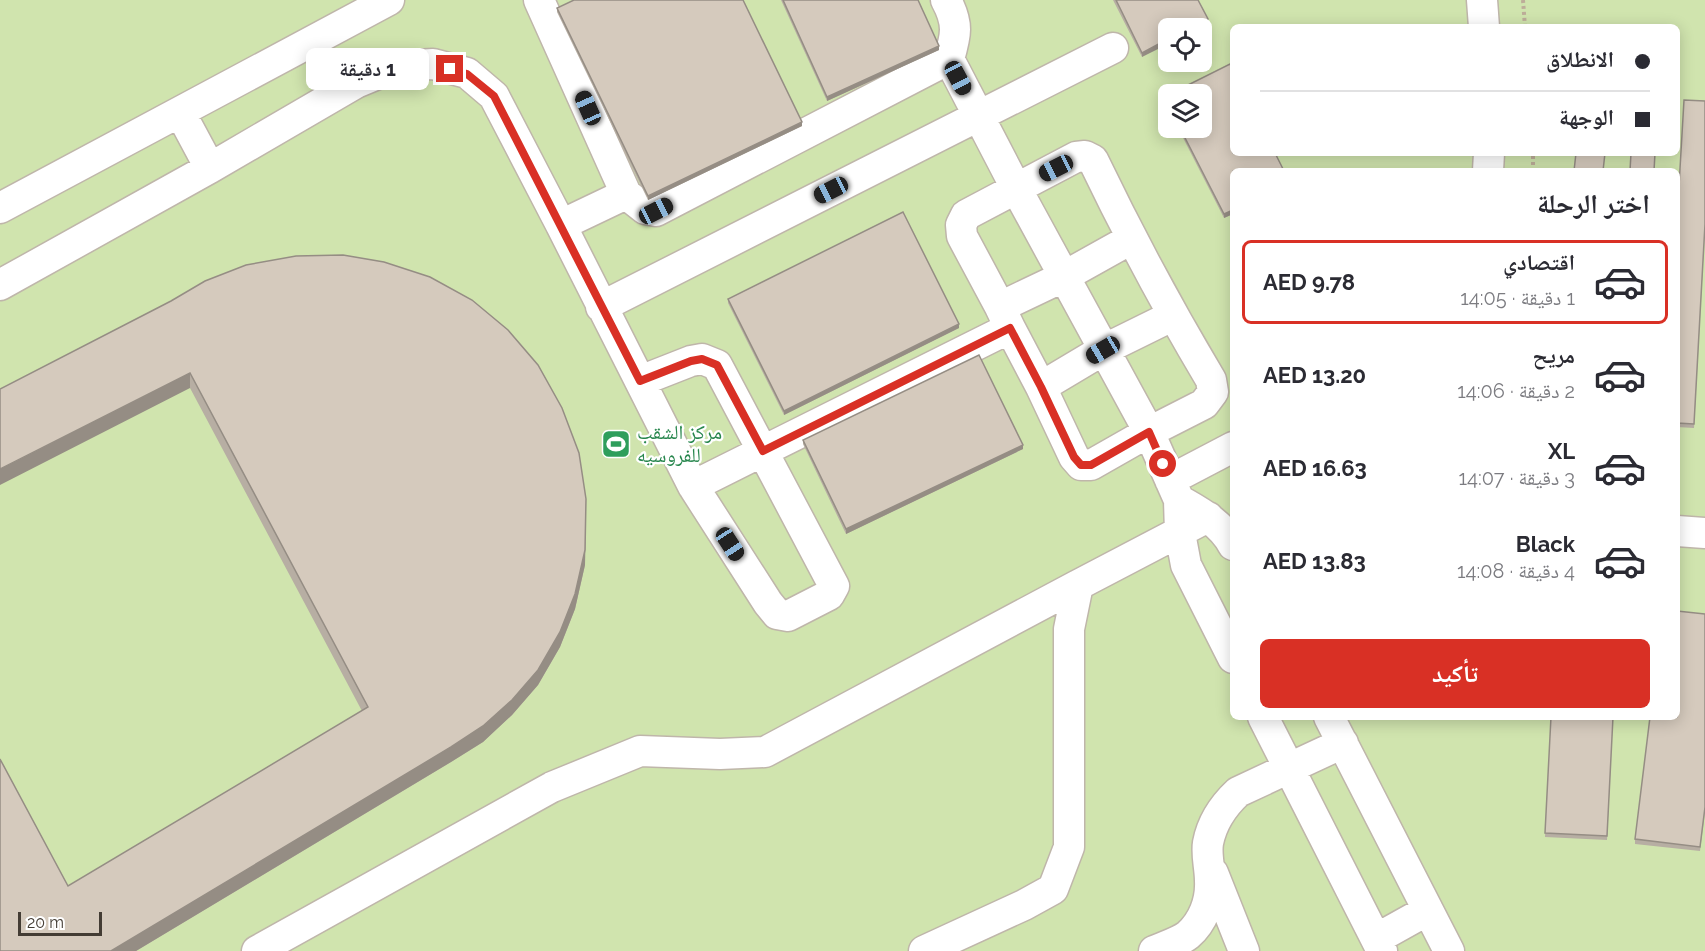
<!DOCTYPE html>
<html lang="ar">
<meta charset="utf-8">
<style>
:root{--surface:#fff;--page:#f7f7f7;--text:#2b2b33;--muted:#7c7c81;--line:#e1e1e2;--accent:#d93025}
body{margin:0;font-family:Raleway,"Noto Naskh Arabic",sans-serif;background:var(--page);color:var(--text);direction:rtl;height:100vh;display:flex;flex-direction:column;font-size:22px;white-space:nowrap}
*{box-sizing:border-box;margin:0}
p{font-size:20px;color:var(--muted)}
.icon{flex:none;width:33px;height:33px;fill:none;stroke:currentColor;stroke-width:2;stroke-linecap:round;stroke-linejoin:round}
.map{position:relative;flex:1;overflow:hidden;direction:ltr}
.details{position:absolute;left:1230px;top:168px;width:450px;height:552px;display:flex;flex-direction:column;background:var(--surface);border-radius:9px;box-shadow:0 3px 15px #0003;direction:rtl}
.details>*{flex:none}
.top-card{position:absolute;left:1230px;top:24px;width:450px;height:132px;border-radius:9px;box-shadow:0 3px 15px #0003;direction:rtl;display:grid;align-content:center;height:132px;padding:0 30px;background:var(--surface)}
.controls{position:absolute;left:1158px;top:18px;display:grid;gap:12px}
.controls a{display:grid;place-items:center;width:54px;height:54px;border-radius:9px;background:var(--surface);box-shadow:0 3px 15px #0003;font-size:30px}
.scale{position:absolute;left:18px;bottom:15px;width:84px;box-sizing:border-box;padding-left:6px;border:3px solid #433c34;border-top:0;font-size:16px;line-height:21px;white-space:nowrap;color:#433c34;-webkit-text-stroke:4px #fff;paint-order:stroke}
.end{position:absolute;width:27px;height:27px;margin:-14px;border:8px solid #d93025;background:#fff;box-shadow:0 0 0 3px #fff}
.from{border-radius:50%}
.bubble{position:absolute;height:42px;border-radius:9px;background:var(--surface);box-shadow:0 3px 15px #0003;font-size:20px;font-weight:700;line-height:42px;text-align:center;direction:rtl}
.car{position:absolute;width:18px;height:36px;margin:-18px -9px;border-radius:8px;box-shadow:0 0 4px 2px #0007;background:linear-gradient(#222 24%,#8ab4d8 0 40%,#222 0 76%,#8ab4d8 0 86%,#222 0)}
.top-card b{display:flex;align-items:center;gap:21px;height:57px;font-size:22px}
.top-card b+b{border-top:2px solid var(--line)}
.top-card i{width:15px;height:15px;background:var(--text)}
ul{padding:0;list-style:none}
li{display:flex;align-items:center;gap:18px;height:84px;margin:0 12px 9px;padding:0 18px;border:3px solid transparent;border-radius:9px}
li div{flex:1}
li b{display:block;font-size:22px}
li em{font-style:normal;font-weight:700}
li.current{border-color:var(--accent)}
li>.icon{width:54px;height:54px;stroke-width:1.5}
h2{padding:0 30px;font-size:27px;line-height:72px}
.cta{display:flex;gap:12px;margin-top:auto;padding:12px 30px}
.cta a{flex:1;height:69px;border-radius:9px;background:var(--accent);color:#fff;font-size:24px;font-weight:700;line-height:69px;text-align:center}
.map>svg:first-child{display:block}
.green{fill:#d0e4ae;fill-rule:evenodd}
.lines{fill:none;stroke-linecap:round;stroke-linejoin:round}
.minor-casing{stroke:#bfb6aa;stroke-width:33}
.path{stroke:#bdad99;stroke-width:4;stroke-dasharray:3 3;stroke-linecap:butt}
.minor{stroke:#fff;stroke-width:30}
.wall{fill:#b7aea3}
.shaded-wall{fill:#958d84}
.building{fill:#d5cabd;stroke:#958d84;stroke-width:1.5}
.route{stroke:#d93025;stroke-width:8}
.labels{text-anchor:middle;stroke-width:4.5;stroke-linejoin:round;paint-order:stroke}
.leisure-label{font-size:20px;fill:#27864d;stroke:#fff;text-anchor:start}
</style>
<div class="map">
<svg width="1705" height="951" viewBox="0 0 1705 951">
<rect width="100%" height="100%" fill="#f1ece4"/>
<path class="green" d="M0,0H1705V951H0ZM1233,27H1677V153H1233ZM1168,28H1202V62H1168ZM1168,94H1202V128H1168ZM1233,171H1677V717H1233Z"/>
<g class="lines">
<g class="minor-casing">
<path id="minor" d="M539,0L626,194L645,209L656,211L949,59
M946,0C959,24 956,35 949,59L1016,188L1149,432L1179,500
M1482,0L1484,27
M180,112L210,168
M1488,171L1489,153
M0,208L389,0
M561,225L693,486L768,603L777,614L788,616L829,595L834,586L717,365L702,359L691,361L640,381
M0,285L210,168L356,83L397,66L433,64L467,73L494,96L561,225L626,194
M601,307L1113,48
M1000,307L962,236L961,225L966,215L1076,157L1085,156L1093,160C1129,235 1168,308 1211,380L1213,392L1204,404L1149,432L1091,465H1081L1074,457L1041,387L1103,350L1172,316
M1010,328L1041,387
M1170,480L1233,447
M693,486L1010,328L1000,307L1063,277L1131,239
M1677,531L1705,533
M1233,545C1221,523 1200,512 1179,500L1180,533L1186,565L1233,658
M1263,717L1382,951
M1329,717L1449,951
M1213,873L1244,951
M1376,939L1428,910
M257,951L552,787L640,751L720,754L765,752L1078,585
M924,951L1024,905L1053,889L1069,847V629L1078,585L1208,517
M1154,951C1165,946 1179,942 1188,935C1203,922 1211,901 1210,881C1210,868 1206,855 1208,843C1212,822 1223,806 1238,792L1343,743"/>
</g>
<path class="path" d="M1523,0L1525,27
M1533,171V153"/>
<use href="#minor" class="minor"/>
</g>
<path class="wall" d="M781,0H918L939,50L827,101Z
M1113,0H1198L1208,24L1198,28H1168L1142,57Z
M557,8L802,126L648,200L557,12Z
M1168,95V110L1164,101V97Z
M1178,128H1202L1233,171V214L1224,218Z
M1677,220L1705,228L1694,428L1677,427Z
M728,299L959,328L784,415L728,303Z
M171,301L586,514L585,565L575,609L560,647L538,685L512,715L483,742L451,762L136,951H0L68,886L362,711L190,388Z
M803,440L1023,449L846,534L803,444Z
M1705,614V811L1700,851L1635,844V839Z
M1551,717H1613L1607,840L1545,837Z"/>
<path class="shaded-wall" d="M1208,19V24L1198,28H1190Z
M1168,39V44L1142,57V53Z
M939,46V50L827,101V97Z
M802,122V126L648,200V196Z
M1233,210V214L1224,218V214Z
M959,324V328L784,415V411Z
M190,373V388L0,485V469Z
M1023,445V449L846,534V529Z
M586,499L585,565L575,609L560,647L538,685L512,715L483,742L451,762L136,951H111Z"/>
<path class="building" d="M574,0H743L802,122L648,196L557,8Z
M783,0H918L939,46L827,97Z
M1116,0H1198L1208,19L1190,28H1168V39L1142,53Z
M1230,64L1233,70V153H1275L1284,171H1233V210L1224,214L1180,128H1202V94H1170Z
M1168,95V106L1164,97Z
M1684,100L1705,101V224L1694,424L1677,423V220Z
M1576,153H1605L1603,171H1574Z
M1631,153H1655L1654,171H1630Z
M903,212L959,324L784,411L728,299Z
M343,255L384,262L430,277L472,300L508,330L538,365L562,408L579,453L586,499L585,550L575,594L560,632L538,670L512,700L483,726L451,747L111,951H0V759L68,886L368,707L190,373L0,469V389L171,301L205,281L246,265L296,256Z
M979,355L1023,445L846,529L803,440Z
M1677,611L1705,614V807L1700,847L1635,839L1650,717H1677Z
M1551,717H1613L1607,836L1545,833Z"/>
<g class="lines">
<path class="route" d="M450,69L467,74L494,96L640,381L691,361L702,359L717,365L763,451L1010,328L1041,387L1074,457L1081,465H1091L1149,432L1163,464"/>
</g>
<defs>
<g id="stadium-square" transform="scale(1.5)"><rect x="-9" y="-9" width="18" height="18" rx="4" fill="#2e9e5b" stroke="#fff"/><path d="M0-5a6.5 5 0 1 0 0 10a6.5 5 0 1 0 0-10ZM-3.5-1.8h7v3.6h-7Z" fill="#fff"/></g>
</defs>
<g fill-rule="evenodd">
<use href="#stadium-square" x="616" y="444"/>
</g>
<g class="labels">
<g class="leisure-label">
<text x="637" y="439">مركز الشقب<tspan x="637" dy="23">للفروسيه</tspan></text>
</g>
</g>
</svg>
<div class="controls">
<a><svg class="icon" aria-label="locate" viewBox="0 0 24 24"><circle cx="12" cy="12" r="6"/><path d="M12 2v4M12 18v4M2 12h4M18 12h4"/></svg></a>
<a><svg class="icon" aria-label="layers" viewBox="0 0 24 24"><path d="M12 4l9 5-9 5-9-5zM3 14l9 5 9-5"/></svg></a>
</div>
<div class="scale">20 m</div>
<i class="end from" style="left:1163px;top:464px"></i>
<i class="end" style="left:450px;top:69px"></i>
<div class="bubble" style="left:306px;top:48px;width:123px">1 دقيقة</div>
<i class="car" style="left:958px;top:78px;rotate:152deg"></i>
<i class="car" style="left:588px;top:108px;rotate:336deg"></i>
<i class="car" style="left:1056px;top:168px;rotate:243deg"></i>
<i class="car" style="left:831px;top:190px;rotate:243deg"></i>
<i class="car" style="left:656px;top:211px;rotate:63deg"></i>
<i class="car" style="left:1103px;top:350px;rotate:240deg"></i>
<i class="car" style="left:730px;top:544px;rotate:147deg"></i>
<div class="top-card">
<b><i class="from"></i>الانطلاق</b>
<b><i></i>الوجهة</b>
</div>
<section class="details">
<h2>اختر الرحلة</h2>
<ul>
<li class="current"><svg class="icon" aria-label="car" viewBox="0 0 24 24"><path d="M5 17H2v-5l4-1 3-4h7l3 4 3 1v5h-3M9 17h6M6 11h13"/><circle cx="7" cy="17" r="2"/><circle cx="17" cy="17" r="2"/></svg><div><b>اقتصادي</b><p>1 دقيقة · 14:05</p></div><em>AED 9.78</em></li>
<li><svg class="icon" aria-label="car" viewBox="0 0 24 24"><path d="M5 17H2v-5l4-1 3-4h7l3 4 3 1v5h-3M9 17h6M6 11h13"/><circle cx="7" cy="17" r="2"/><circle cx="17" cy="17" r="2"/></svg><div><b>مريح</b><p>2 دقيقة · 14:06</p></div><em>AED 13.20</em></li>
<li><svg class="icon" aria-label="car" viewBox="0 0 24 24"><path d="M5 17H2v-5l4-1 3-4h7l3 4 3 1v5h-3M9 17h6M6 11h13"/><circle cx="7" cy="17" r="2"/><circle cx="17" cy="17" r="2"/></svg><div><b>XL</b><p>3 دقيقة · 14:07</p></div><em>AED 16.63</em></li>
<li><svg class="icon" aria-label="car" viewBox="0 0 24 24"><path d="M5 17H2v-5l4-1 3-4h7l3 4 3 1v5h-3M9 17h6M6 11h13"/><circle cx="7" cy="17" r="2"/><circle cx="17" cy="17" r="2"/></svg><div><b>Black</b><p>4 دقيقة · 14:08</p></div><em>AED 13.83</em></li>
</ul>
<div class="cta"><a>تأكيد</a></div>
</section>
</div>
